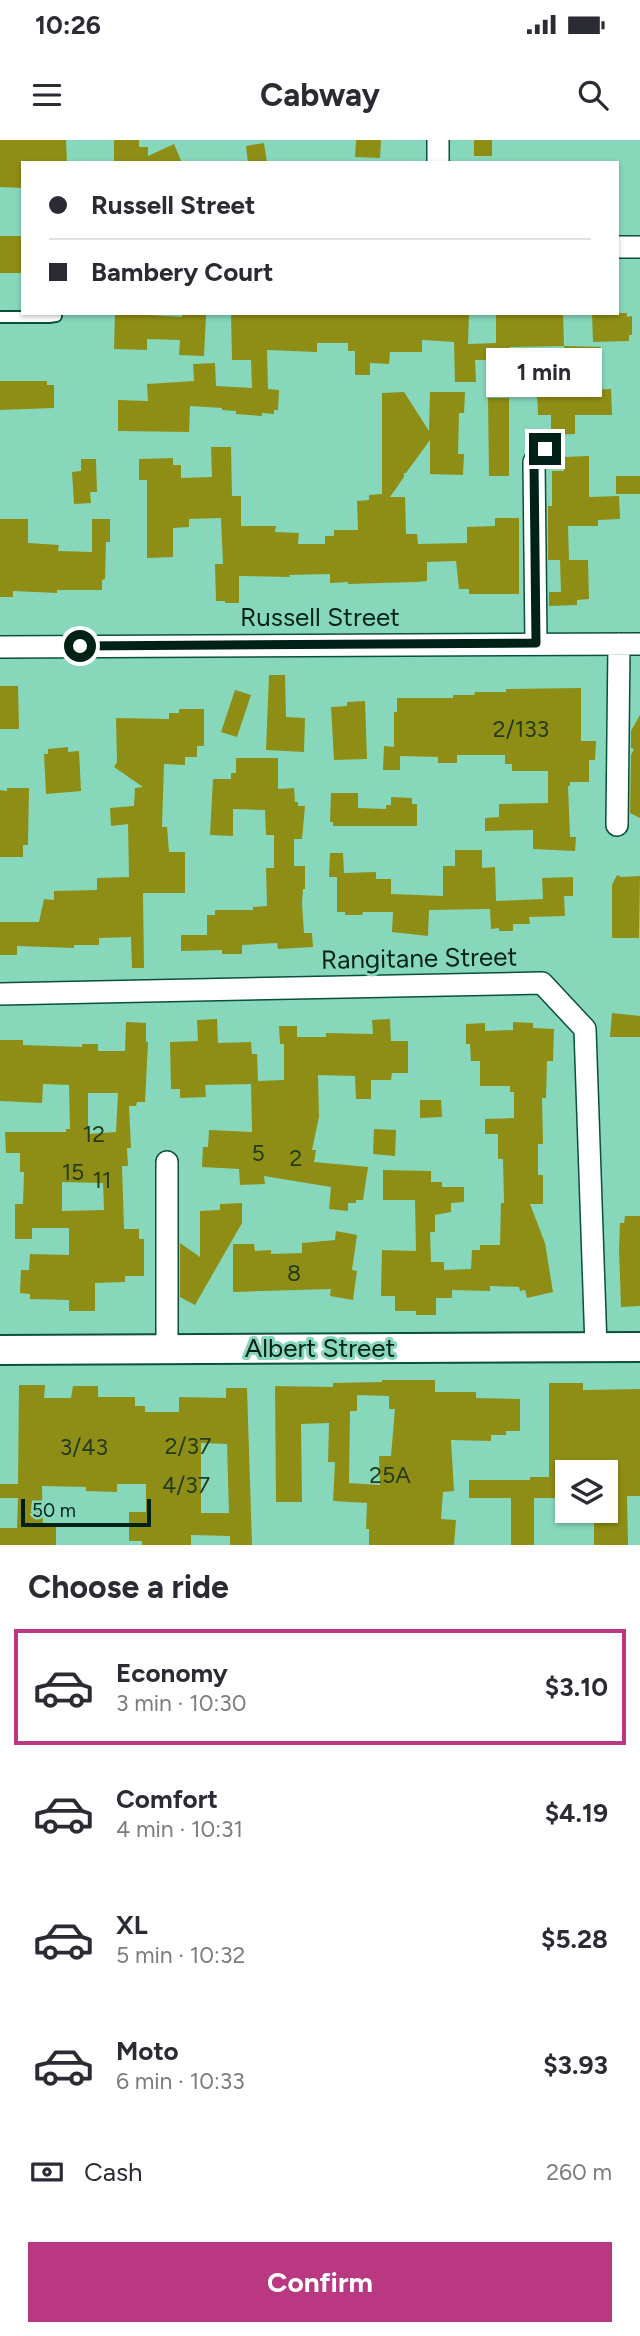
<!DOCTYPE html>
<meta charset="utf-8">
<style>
:root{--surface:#fff;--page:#f7f7f7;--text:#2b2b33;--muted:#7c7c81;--line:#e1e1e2;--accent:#ba3882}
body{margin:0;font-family:Figtree,sans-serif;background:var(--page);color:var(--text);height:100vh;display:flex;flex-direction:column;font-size:26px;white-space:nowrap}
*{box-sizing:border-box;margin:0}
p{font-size:23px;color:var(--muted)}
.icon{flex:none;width:38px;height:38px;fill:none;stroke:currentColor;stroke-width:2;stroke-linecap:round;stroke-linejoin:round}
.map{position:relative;height:1405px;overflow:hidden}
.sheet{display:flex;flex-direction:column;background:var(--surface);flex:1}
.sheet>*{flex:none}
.hud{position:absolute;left:21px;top:21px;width:598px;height:154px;border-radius:0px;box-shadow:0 2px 5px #0004;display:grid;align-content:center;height:154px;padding:0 28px;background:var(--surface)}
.controls{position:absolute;left:555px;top:1320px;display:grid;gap:14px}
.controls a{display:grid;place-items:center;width:63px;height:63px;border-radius:0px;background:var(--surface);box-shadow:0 2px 5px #0004;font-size:35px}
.scale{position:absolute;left:21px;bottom:18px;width:130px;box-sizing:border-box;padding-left:7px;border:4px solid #002117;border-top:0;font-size:19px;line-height:24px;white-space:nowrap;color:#002117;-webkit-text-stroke:5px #87d8bb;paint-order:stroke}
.end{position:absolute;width:32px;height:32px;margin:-16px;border:9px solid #002117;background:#fff;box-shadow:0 0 0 4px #fff}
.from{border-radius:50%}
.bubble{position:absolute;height:49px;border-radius:0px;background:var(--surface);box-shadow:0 2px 5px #0004;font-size:23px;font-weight:700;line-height:49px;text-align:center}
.hud b{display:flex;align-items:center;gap:24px;height:66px;font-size:26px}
.hud b+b{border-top:2px solid var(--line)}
.hud i{width:18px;height:18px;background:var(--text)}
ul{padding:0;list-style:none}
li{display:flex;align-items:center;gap:21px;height:116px;margin:0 14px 10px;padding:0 14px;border:4px solid transparent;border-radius:0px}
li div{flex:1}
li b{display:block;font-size:26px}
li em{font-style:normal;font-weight:700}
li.selected{border-color:var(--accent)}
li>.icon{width:63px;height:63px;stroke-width:1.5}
h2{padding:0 28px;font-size:32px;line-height:84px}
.pay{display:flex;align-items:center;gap:18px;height:77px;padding:0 28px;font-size:26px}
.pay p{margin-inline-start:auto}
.button{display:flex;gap:14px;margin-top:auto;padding:14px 28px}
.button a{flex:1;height:80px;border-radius:0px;background:var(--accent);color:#fff;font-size:28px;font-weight:700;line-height:80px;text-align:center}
.status{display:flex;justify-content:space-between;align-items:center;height:49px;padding:0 35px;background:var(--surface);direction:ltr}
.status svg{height:19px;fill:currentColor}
header{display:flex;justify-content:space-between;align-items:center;height:91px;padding:0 28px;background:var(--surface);font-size:32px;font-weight:700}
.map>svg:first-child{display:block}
.building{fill:#8e8e16;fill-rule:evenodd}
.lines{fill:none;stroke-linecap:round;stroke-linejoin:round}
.lane-casing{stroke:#0b4f3d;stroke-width:14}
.street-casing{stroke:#0b4f3d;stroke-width:24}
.secondary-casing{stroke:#0b4f3d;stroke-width:32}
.lane{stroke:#fff;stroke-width:10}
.street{stroke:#fff;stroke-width:21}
.secondary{stroke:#fff;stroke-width:28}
.route{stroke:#002117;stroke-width:9}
.labels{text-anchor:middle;stroke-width:6;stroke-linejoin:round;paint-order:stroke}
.number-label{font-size:23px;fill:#243c17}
.street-label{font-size:26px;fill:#002117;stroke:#87d8bb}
</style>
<div class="status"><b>10:26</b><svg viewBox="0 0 49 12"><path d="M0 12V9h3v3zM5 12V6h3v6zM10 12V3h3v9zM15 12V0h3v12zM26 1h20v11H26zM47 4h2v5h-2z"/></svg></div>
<header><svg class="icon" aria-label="menu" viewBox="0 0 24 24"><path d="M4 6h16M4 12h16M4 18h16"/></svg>Cabway<svg class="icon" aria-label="search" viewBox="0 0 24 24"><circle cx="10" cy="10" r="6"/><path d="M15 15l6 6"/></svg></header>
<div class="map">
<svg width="640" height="1405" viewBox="0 0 640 1405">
<rect width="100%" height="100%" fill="#87d8bb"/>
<path class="building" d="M0,0H66L67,23H23V48L0,47Z
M114,0H139V7H148V16L174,4L182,23H114Z
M356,0H381L380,18L355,17Z
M474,0H492V16H474Z
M264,3L267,23H248L246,6Z
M0,96H23V133H0Z
M115,173L182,177V173L206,175L204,216L179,215L180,200L147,199V210L114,209Z
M231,173H469L468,204L496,203V220H475L476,242H455L454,202L422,200V212H390L389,224L370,223V235H355V211H348V203H317V212L267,210L268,249L279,250L278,270H274V274L262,273V276L236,274V271L222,270V268L190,266L189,292L118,291V260L148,261L147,244L194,241L193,224L215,223L216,246L252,248L251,220H232Z
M500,173H563L564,206L510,207V210H496V175H500Z
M592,173H627V177L632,176V195H629V201L593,202Z
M564,206L601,207V224L589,223L588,250L611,249L612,275H575V294L551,295V275H538L537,251L564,250Z
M0,241H47V245H54V268L0,270Z
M404,252L429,291L430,252H465L464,273H459L458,314H464L463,335L430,334V300L406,333H404V337L390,357H405L406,394H417L418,404L467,403V387L495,386V378H519V454H469V449H459L456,421L427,422V441L416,442L348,444V442L330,443V434L289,435L290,437L239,436V463H225V461H216L215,424H223L221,378L189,379V387L173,388V417L147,418V340H139V319L173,318V325H181V338L212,337L211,307H231L232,356H241V386H276L275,392L299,393L298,404H325V396H334V390H358L357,361L369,360V355L382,354V253Z
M488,258H509V336H489Z
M589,316V357L619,356L620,379L598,380V386H568L569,420H548V366H552V331H564L563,317Z
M81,319H96L97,352H90L91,363L74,364L72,332L81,331Z
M616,336H640V354H616Z
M0,379H28V403L59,405L58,411L92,412V379H110V402H106L105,439L102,440V450H57V453L13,451V457H0Z
M560,420H588L589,459L577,460V465L549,466V452H561Z
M269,535H285L286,577L305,578L304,612L266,610Z
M0,546H18L19,589H0Z
M581,548V601H596L595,620H589V642H570V646H568L570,697H576L575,711L533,709V690L485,691V678L499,677V664L548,663V631H512V624H505V615H457V623H438V617L400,616V630H383L384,606L394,607V572H397V558H453V555H474L475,552H506V549Z
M235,550L251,555L237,597L221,592Z
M365,561L367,619L334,620L331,567L347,566V562Z
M179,569H204V606H197V617H185V625L164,624L162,687H167L169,712H185V753H143L144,828H132L131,797L99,798V805H74V808L17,806V815H0V782H39L44,759L54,760V751L97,750V738L129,737L128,684L111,686L110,668L134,666L135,648L143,647L114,627L117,622L116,578L169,579V573H179Z
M640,575V678L630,673L631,615L634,609L631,608V591Z
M68,607V612L79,611L81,651L46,654L44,614H48V609Z
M236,618H278V649L294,648L295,662H298V666H305L302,699H294V726H305V749H303L302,763L304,793H312L313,807L278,809L277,803L242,805V814H222V810L181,811V795H207V775H215V770H253V767L267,766L266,728H274V695H266L265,670L233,669V696L210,695L213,639H231V633H236Z
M7,648H29L28,705H23V717H0V650L7,651Z
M331,653H358V668L386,669V665H391V657L412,658V664H417V686H333V682H330Z
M455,710H482V728L495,727L496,761L543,759L542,738L573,737V756H564L565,776L529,777L530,784H513V791H499V788L491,789L490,769L429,770L428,796L392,792L393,772H363L362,775H345V772H337V737H329L330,713H343L344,733L376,732V739H391V754L443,756V726H455Z
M617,735L621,737L640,736L639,798H612V745Z
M612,873L640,876V897H610Z
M217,879L218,903L251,902L252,914H257L258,941L284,940V904H280L279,886H297V897H326V893L373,894L372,880L390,879L391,901H408V933H392L391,940H371V959H356L355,936L318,935L319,977L312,1010H316L314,1022L368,1027L363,1060H356V1063H348V1071L329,1069L331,1047L264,1036L265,1044L240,1045L239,1029L202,1027L203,1007H208L209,990L252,992L251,944L205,945L206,957L180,958V949H171L170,902L198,901L197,880Z
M126,882L146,883V902H148L145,962H137L136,966H129L131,1008H127L128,1026H122L124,1089H139V1099H144V1136H125V1142L95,1143V1171H69V1160L30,1159V1154L20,1153L21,1130H29L30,1114L69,1115V1088H32V1099H15V1064H23L24,1032H20V1013H6L5,992H66V989H70L69,945L43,944L42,963L0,961V900H23V905L82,907V904H98V911H125ZM88,953H118L116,992L88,994ZM62,1042L103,1043L104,1070L62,1071Z
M513,882L533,883V888L554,889L553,921H547L546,958H542L543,1004H538V1035H543V1064H530L545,1103L553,1152L527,1158L525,1150L520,1151L519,1147L490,1146V1151L452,1150V1158H436V1175H416V1171H395V1156H381L382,1110L416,1111L415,1060H383V1030L431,1031V1042H442V1047H464V1062L451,1063V1072L435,1075V1092H430L431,1122H444V1130L471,1129L472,1110H480V1105H500L501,1063H504L503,1019H498V994H485V979L514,978V952H510V946H480V921H471L470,904H466V884L485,883V891L513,890Z
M420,960H441L442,977L420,978Z
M374,989L396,990L395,1016L373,1014Z
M242,1063V1083L195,1165L180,1157V1103L200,1117V1071L220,1070V1064Z
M625,1076H640V1166L621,1167L619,1109L620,1083H624Z
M336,1091L357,1095L352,1130L357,1131L353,1160L330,1156L331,1149L233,1152V1104H254L255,1111L271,1110V1114L302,1113V1103L335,1100Z
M382,1240H435V1252H476V1258L520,1259V1291H506V1295H491V1301L451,1300L454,1351L443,1352L441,1379L456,1380L454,1405H369V1389H366L367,1363L333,1361L335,1322H328L329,1283L301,1284L302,1362H276L275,1246L333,1247V1243L382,1242ZM357,1255L389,1256V1269H395L391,1316H379L380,1345L349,1343L350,1271H357Z
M549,1243H583V1250L640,1249V1356H627L628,1405H594V1370H606V1332H567V1358H534V1405H511V1358H469V1340H530V1337H549Z
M19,1245H45L44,1258H71L73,1246H98V1257H135V1266H145V1272H179V1257L226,1258V1248H247L252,1405H230V1396L191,1395V1405H142V1401H129V1372H146V1344H117V1352L86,1351V1347L42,1346L43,1387H56V1405H0V1388H17L18,1358H0V1344H18ZM201,1303L227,1304L229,1373H201Z"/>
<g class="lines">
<g class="lane-casing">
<path id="lane" d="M0,177H49L56,176V173"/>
</g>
<g class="street-casing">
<path id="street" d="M438,0V23
M618,107H640
M536,503L534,322L539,312L545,309
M0,507L640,504
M617,685L619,504
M0,854L542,843L585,889L596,1207
M167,1022V1208"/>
</g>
<g class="secondary-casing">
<path id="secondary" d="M0,1210L640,1207"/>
</g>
<use href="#lane" class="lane"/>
<use href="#street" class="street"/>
<use href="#secondary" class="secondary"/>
</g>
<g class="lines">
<path class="route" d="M80,506L536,503L534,322L539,313L545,309"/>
</g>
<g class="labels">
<g class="number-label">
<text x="521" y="597">2/133</text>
<text x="94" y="1002">12</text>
<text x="258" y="1021">5</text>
<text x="296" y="1026">2</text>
<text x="73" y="1040">15</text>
<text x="102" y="1048">11</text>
<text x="294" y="1141">8</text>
<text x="188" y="1314">2/37</text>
<text x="84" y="1315">3/43</text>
<text x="390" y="1343">25A</text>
<text x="186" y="1353">4/37</text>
</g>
<g class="street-label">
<text x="320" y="486">Russell Street</text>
<text transform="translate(419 818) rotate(-1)" y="9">Rangitane Street</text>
<text x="320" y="1217">Albert Street</text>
</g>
</g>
</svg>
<div class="controls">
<a><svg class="icon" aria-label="layers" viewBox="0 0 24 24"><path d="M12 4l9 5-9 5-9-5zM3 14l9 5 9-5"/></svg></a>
</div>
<div class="scale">50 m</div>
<i class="end from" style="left:80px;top:506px"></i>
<i class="end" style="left:545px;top:309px"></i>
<div class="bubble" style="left:486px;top:208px;width:116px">1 min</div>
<div class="hud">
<b><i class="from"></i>Russell Street</b>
<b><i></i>Bambery Court</b>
</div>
</div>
<section class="sheet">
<h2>Choose a ride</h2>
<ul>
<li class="selected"><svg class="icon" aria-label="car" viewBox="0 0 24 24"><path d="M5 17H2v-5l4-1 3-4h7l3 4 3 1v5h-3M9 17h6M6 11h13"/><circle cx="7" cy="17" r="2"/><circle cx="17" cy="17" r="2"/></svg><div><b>Economy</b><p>3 min · 10:30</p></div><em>$3.10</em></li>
<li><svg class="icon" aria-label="car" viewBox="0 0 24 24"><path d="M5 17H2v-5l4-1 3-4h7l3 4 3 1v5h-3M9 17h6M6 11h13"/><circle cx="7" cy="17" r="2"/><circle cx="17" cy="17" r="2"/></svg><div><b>Comfort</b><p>4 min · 10:31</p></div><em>$4.19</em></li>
<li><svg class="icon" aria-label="car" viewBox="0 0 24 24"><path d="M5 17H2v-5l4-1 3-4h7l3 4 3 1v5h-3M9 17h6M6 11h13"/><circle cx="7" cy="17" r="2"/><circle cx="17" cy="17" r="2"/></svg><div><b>XL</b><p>5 min · 10:32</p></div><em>$5.28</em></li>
<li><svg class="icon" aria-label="car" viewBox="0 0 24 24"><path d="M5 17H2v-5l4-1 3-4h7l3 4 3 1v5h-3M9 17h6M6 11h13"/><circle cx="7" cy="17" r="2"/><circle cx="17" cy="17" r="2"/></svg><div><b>Moto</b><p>6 min · 10:33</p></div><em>$3.93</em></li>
</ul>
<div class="pay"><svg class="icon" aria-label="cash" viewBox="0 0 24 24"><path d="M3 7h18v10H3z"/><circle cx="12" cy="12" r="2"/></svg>Cash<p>260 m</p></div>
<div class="button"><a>Confirm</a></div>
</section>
